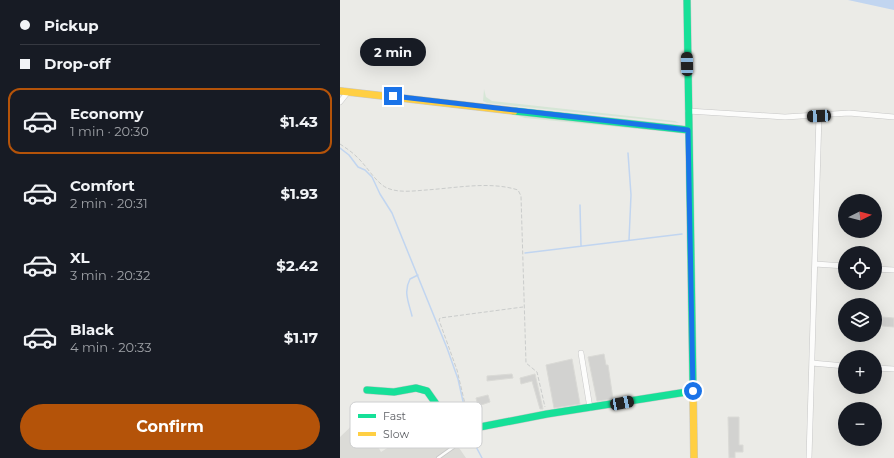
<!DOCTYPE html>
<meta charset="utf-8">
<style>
:root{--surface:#171b24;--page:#242831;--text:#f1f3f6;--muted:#9ea1a6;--line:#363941;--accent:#b45309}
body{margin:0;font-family:Montserrat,sans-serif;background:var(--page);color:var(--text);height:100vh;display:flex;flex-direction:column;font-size:15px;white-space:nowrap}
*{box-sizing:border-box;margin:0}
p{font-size:13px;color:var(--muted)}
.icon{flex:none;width:22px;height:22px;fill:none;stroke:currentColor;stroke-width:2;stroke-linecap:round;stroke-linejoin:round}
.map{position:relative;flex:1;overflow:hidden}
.details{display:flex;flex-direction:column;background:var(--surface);width:340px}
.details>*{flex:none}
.banner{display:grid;align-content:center;height:88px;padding:0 20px;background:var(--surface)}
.needle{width:26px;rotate:84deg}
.tools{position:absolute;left:498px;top:194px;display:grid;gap:8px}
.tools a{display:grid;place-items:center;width:44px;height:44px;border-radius:50%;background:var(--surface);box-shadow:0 4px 16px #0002;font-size:20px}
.end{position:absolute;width:18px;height:18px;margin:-9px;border:5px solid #1a73e8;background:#fff;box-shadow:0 0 0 2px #fff}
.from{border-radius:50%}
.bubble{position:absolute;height:28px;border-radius:14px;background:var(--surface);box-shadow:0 4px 16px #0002;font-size:13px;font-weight:700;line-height:28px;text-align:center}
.car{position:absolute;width:12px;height:24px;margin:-12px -6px;border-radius:5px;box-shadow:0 0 3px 1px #0007;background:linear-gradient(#222 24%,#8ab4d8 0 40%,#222 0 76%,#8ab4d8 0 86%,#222 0)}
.banner b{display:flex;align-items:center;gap:14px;height:38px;font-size:15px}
.banner b+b{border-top:1px solid var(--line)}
.banner i{width:10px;height:10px;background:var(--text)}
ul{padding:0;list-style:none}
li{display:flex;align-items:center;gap:12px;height:66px;margin:0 8px 6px;padding:0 12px;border:2px solid transparent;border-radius:12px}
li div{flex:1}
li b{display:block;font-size:15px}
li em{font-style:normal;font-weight:700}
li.active{border-color:var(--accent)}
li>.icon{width:36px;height:36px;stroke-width:1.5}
.action{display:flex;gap:8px;margin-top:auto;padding:8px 20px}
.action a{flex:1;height:46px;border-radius:24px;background:var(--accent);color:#fff;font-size:16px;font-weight:700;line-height:46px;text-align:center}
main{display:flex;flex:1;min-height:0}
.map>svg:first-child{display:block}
.industrial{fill:#dbdbd7}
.green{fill:#d6e6d6}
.water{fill:#c1d5f0}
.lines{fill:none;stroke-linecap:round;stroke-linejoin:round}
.stream{stroke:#c1d5f0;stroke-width:1.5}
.building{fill:#d2d2d0;stroke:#dadad6}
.lane-casing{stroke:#c7c7c7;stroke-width:4}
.street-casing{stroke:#c7c7c7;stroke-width:6}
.fast-casing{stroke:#c7c7c8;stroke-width:8}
.slow-casing{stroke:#c7c7c8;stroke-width:8}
.path{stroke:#cacccb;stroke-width:1;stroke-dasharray:4 2;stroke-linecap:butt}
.lane{stroke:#fcfcfb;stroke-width:2.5}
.street{stroke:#fcfcfb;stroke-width:5}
.fast{stroke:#16e098;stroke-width:7}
.slow{stroke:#ffcf43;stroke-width:7}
.route{stroke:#1a73e8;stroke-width:5}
.key{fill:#fff;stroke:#cecfd0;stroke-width:1}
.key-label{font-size:11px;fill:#5d5f64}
</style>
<main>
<section class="details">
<div class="banner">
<b><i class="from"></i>Pickup</b>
<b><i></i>Drop-off</b>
</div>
<ul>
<li class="active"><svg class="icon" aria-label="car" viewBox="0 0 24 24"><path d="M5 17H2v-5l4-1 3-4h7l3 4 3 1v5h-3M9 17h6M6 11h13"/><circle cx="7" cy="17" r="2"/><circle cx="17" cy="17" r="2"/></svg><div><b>Economy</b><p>1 min · 20:30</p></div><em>$1.43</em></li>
<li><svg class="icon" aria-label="car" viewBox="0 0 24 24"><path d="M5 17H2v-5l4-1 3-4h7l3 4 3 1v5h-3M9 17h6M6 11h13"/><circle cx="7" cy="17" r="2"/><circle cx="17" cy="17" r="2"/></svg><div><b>Comfort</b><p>2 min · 20:31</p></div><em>$1.93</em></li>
<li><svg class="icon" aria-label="car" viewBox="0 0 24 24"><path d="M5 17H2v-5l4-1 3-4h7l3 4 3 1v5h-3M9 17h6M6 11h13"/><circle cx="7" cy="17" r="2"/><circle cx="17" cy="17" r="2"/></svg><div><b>XL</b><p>3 min · 20:32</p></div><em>$2.42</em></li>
<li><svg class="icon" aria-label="car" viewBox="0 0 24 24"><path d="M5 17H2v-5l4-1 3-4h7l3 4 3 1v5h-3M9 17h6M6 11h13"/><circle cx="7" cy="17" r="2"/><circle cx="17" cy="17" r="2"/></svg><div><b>Black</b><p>4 min · 20:33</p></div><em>$1.17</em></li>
</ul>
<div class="action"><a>Confirm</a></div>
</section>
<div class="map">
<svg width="554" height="458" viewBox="0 0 554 458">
<rect width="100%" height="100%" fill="#ebebe7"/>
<path class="industrial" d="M97,416L126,458H0V437L21,417L41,452Z"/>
<path class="green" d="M144,89L146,97L152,101L335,121L339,123L147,103L143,101Z
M143,109L310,127V130L185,118L176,115Z"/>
<path class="water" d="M508,0H554V10Z"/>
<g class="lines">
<path class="stream" d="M0,148L9,155L18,167L25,170L32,177L40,194L52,213L107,348L118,379L129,428
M288,153L291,195L289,240
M240,205L241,246
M185,253L342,234
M72,316C69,303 63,292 70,279L78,275
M131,437L142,458"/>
</g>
<path class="building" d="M542,317L554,318V327L542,326Z
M264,354L266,365H268L273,399L257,401L248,357Z
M232,359L240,404L214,408L206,365Z
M172,374L173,378L147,381V376Z
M195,374L203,409H200L192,381L181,384L180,378Z
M148,395L150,402L138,406L136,398Z
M388,417H399V445H403V452H395V458H389Z"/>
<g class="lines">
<g class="lane-casing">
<path id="lane" d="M98,458L122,441"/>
</g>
<g class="street-casing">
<path id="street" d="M0,102L8,92
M348,111L445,117L509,113L554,117
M475,264L505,266
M535,269L554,270
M241,353L250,408
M472,363L505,366
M535,368L554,369
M469,458L479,115"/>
</g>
<g class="fast-casing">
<path id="fast" d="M347,0L353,387
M174,111L348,130
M27,390L54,392L76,388L87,391L122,441L132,431L140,427L207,414L353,391"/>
</g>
<g class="slow-casing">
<path id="slow" d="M0,91L174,111
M353,387L354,458"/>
</g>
<path class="path" d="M0,144C6,148 12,152 17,157C26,165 36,183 47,188C59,193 73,191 86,190C116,188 150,181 178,190L181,196L186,363L197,372L205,407
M130,425L117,370L99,320L100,318L183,307"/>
<use href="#lane" class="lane"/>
<use href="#street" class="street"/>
<use href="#fast" class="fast"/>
<use href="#slow" class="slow"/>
</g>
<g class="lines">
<path class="route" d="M53,96L348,130L353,391"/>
</g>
<rect x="10" y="402" width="132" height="46" rx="6" class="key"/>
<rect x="18" y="414" width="18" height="4" fill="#16e098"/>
<rect x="18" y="432" width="18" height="4" fill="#ffcf43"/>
<g class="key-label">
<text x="43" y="420">Fast</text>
<text x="43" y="438">Slow</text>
</g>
</svg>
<div class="tools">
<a><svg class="needle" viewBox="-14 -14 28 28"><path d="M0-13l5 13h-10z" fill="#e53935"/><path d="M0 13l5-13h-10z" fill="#9ea1a6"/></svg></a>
<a><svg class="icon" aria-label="locate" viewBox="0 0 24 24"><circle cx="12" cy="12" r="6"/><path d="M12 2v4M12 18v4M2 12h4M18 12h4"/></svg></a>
<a><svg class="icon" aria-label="layers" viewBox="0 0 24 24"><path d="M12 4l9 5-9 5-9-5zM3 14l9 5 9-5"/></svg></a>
<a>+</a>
<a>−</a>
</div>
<i class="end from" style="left:353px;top:391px"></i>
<i class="end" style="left:53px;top:96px"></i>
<div class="bubble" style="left:20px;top:38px;width:66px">2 min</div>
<i class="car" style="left:347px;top:64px;rotate:359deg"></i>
<i class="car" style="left:479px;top:116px;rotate:267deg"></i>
<i class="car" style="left:282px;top:403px;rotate:79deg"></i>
</div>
</main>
